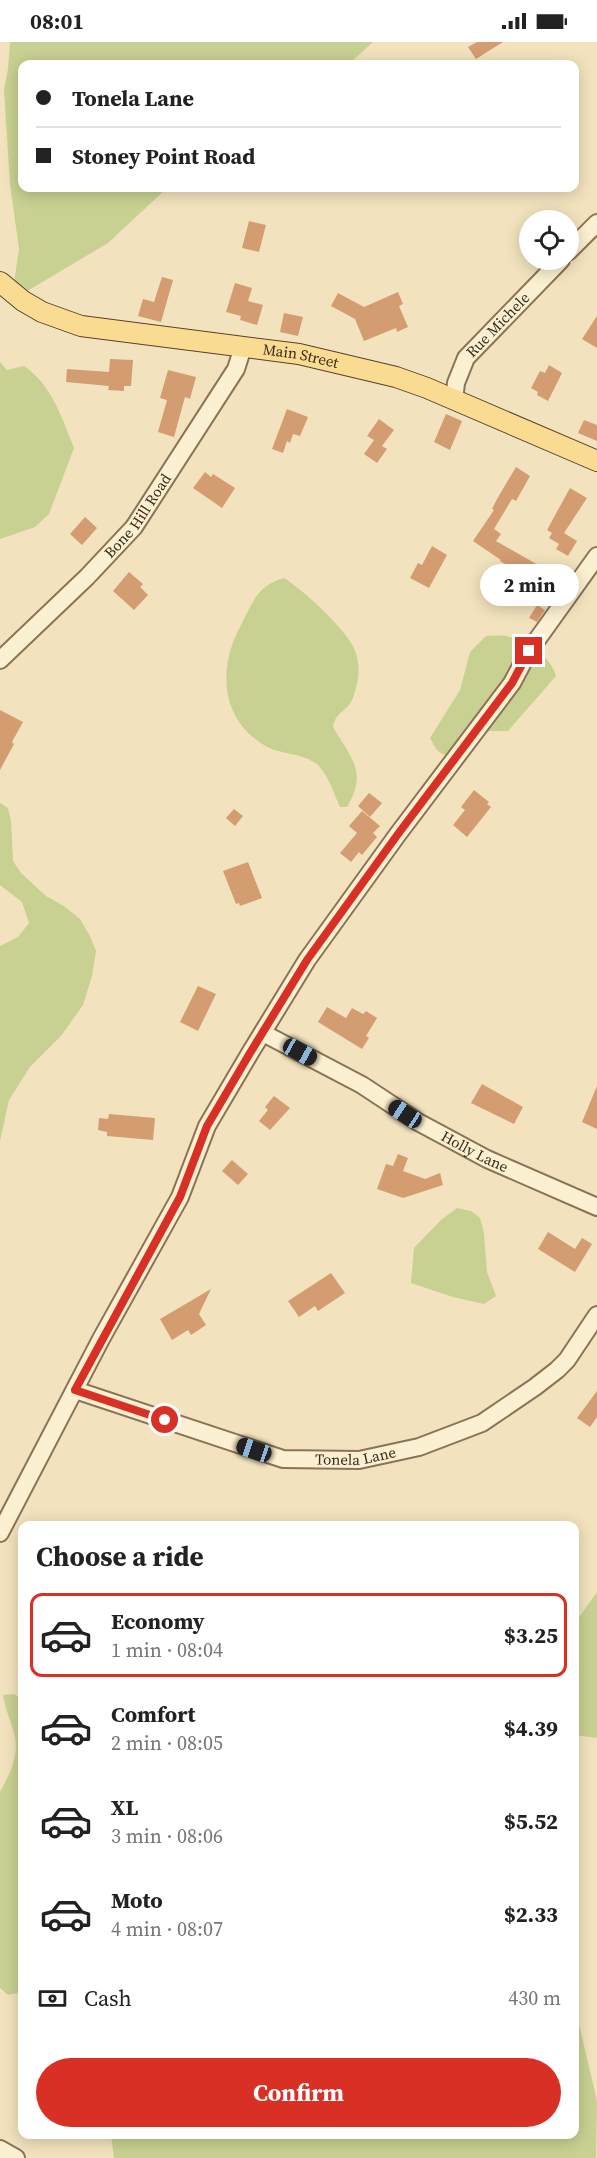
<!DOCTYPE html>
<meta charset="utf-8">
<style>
:root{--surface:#fff;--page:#f6f6f6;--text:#222;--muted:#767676;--line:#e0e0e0;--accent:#d93025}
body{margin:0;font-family:"Source Serif 4",serif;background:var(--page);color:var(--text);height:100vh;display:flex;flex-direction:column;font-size:22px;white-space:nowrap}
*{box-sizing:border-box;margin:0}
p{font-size:20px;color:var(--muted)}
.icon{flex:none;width:33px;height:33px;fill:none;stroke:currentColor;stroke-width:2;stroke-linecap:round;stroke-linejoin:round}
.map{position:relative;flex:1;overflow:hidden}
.side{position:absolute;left:18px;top:1479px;width:561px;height:618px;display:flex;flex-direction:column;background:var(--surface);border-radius:12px;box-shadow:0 3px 15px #0003}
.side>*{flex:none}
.banner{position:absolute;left:18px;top:18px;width:561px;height:132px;border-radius:12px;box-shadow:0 3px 15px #0003;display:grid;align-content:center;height:132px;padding:0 18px;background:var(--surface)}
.controls{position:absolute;left:519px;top:168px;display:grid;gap:12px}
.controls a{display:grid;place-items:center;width:60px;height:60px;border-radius:50%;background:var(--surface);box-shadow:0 3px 15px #0003;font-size:30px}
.end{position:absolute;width:27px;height:27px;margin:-14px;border:8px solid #d93025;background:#fff;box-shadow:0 0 0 3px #fff}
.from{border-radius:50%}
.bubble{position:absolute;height:42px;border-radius:21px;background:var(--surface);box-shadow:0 3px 15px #0003;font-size:20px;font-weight:700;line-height:42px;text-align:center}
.car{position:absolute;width:18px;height:36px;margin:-18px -9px;border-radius:8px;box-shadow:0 0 4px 2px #0007;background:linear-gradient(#222 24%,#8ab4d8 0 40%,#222 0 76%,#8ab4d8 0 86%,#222 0)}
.banner b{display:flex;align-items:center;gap:21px;height:57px;font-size:22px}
.banner b+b{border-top:2px solid var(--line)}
.banner i{width:15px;height:15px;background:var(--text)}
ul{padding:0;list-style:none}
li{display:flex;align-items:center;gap:18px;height:84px;margin:0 12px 9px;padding:0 6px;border:3px solid transparent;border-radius:12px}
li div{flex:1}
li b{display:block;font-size:22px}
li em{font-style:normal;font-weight:700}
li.current{border-color:var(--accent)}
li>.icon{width:54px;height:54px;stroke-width:1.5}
h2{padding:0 18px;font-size:27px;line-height:72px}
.pay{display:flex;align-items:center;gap:15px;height:66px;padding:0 18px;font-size:22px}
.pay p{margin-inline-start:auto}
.primary-button{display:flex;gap:12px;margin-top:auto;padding:12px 18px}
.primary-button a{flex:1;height:69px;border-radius:36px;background:var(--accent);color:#fff;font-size:24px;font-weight:700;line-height:69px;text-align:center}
.status{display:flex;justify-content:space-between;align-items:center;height:42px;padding:0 30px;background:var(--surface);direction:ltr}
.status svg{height:16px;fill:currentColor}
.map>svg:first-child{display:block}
.green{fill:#c8d191}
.building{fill:#d49c71}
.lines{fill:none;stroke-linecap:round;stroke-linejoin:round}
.minor-casing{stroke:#8c7355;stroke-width:20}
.major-casing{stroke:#59412a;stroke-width:22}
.minor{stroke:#fcf0d2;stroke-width:16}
.major{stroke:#f9db92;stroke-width:20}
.route{stroke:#d93025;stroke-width:8}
.labels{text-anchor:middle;stroke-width:5;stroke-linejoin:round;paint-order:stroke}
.street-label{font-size:15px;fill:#3a2b1b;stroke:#f9edcf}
</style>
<div class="status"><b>08:01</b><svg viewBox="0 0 49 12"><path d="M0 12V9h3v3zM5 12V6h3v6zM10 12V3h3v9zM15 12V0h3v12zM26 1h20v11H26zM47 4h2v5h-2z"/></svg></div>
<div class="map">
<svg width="597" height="2116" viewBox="0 0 597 2116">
<rect width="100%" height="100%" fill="#f2e3be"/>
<path class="green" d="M10,0H373L349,22H22V146H167L108,201L24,251L13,247L19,207L10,142L4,48L8,27Z
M0,320L7,328L24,324C52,343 62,376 74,406L49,472L35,485L0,497Z
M284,536C302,547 340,582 351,601C360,615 360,631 356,646C355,650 353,656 351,660C344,671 336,670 333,685C351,716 368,730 347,765H340C334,752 329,735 319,724C305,711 283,713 267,705C221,679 217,628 240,585C252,562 257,543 284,536Z
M486,594C493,594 500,593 506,594C526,599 551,614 556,634L508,689H489C477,699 453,723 438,709C435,706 432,700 430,696L460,648L470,610Z
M0,761L8,766L11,779L13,819L21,831L46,854L64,864L80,877L90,894L96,909L92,934L83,963L61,994L30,1025L9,1058L0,1099V904L18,895L29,881L22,860L0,843Z
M457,1166L471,1169L480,1176L484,1191L487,1230L496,1254L484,1262L453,1255L411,1241L414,1206L441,1178Z
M597,1550V1696L575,1693V1581Z
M14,1652L22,1657V1950L8,1953L0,1946V1750C9,1733 19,1715 15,1695C12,1681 5,1668 3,1653Z
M575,1965L597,2059L596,2116H114L111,2093L574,2092Z"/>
<path class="building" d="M477,0H503L476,17L468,5Z
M249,179L266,183L259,210L242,206Z
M162,235L173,238L161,280L138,274L143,257L154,260Z
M235,241L252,246L248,259L263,263L257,283L240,278L241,274L226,270Z
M398,250L403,262L399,264L408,285L397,290L396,286L364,299L355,277L331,264L338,251L364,265Z
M284,271L303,275L298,294L280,290Z
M597,274V306L582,297Z
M110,317L133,318L131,344H124V349L108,348L109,344L66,340L67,327L109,330Z
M549,323L562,331L548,359L537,353L538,350L531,346L540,329L545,331Z
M168,328L196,335L190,357L185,355L174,395L158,390L167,358L160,356Z
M287,367L308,375L300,394L293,392L290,401L287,399L283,411L272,407Z
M446,372L462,379L450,408L434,400Z
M379,377L394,388L382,404L387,407L377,421L364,412L374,398L367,394Z
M584,378L597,383V399L578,391Z
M516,425L530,434L516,459L512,457L494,487L501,492L496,499L538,523L531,537L500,519L501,518L473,499L494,468L492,467L497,457Z
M205,430L211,435L213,432L235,446L222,466L193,446Z
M570,446L587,456L564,491L577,499L568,514L556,507L559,502L549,496L552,491L547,488Z
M85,475L97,486L82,503L70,492Z
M432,504L447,513L429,546L410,536L418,521L422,523Z
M129,530L143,542L140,545L148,553L134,568L113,549Z
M537,563L545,568L537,580L529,576Z
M0,668L23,680L12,700L14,702L0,728Z
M474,748L489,760L487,762L491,765L467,795L453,783L465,768L461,765Z
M369,751L382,761L370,775L358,764Z
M234,767L243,774L235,784L226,776Z
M362,769L380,784L373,791L377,795L362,813L359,810L351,820L340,811L357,791L349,784Z
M248,820L262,856L240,864L239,861L236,862L223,829Z
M198,944L216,952L198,989L180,980Z
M327,965L346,976L352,966L363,972L366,969L377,976L366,994L369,996L362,1007L318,980Z
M482,1042L523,1065L514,1082L471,1061Z
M597,1044V1087L582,1080Z
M274,1054L290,1066L270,1088L259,1079L268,1068L265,1065Z
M109,1072L155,1076L153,1098L107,1094V1090L98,1088L99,1076L108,1077Z
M398,1112L408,1116L403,1129L425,1137L440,1131L443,1143L403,1156L377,1147L386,1122L393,1124Z
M232,1118L248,1132L238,1143L222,1129Z
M548,1190L575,1207L582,1196L592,1202L575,1230L538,1207Z
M331,1231L345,1251L318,1269L315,1264L299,1275L288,1259Z
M211,1247L199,1272L206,1283L191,1293L188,1288L172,1298L160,1277Z
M597,1349V1375L590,1385L577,1376Z"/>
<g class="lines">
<g class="minor-casing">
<g id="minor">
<path d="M568,210L597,181"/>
<path id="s1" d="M454,358L456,341L466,316L561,218"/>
<path id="s2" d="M0,618L87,535L134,485L236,327L243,305"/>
<path id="s3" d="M263,991L362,1043L418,1080L487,1117L597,1165"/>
<path id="s4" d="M75,1348L283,1417L359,1418L419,1405L482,1381L535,1345L557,1328L567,1318L597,1273"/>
<path d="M0,1491L101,1297L180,1155L207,1084L250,1011L307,918L398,792L512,641L529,609L597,514"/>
<path d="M0,2107L16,2116"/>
</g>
</g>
<g class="major-casing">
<g id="major">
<path id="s5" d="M0,240L23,259L42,270L81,284L299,312L396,335L427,346L597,419"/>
</g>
</g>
<use href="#minor" class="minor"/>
<use href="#major" class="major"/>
</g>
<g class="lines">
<path class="route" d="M165,1378L75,1348L180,1155L207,1084L250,1011L307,918L398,792L512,641L529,609"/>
</g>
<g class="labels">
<g class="street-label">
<text dy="5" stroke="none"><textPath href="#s1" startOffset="90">Rue Michele</textPath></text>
<text dy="5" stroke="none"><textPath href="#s5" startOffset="315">Main Street</textPath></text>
<text dy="5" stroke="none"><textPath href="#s2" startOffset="200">Bone Hill Road</textPath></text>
<text dy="5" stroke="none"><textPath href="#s3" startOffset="243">Holly Lane</textPath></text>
<text dy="5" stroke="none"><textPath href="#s4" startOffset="292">Tonela Lane</textPath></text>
</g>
</g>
</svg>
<div class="controls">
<a><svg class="icon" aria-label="locate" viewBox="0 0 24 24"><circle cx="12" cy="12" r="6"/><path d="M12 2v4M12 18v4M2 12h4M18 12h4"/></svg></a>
</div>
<i class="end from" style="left:165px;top:1378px"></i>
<i class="end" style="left:529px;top:609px"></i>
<div class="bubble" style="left:480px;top:522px;width:99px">2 min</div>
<i class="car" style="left:300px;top:1010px;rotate:119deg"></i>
<i class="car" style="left:405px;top:1072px;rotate:303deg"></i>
<i class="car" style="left:254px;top:1408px;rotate:289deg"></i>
<div class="banner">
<b><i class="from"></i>Tonela Lane</b>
<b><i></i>Stoney Point Road</b>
</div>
<section class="side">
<h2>Choose a ride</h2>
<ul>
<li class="current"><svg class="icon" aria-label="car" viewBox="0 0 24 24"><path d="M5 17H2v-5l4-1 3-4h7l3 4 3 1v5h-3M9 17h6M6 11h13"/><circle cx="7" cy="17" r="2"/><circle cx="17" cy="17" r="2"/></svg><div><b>Economy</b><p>1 min · 08:04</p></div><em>$3.25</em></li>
<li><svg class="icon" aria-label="car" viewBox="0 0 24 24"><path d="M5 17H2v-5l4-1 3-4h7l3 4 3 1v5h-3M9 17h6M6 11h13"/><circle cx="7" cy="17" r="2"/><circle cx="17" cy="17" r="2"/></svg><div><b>Comfort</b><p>2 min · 08:05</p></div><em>$4.39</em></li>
<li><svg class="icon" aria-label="car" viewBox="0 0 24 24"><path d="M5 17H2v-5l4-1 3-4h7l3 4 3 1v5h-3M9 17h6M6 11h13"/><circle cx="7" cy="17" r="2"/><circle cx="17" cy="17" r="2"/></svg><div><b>XL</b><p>3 min · 08:06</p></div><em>$5.52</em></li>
<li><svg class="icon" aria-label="car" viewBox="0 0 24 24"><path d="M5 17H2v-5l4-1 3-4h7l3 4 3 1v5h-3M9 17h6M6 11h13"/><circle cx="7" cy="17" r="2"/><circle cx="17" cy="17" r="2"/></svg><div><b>Moto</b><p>4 min · 08:07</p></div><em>$2.33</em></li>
</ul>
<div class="pay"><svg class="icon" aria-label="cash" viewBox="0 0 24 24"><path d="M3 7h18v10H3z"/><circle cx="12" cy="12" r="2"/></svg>Cash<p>430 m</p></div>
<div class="primary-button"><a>Confirm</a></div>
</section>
</div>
